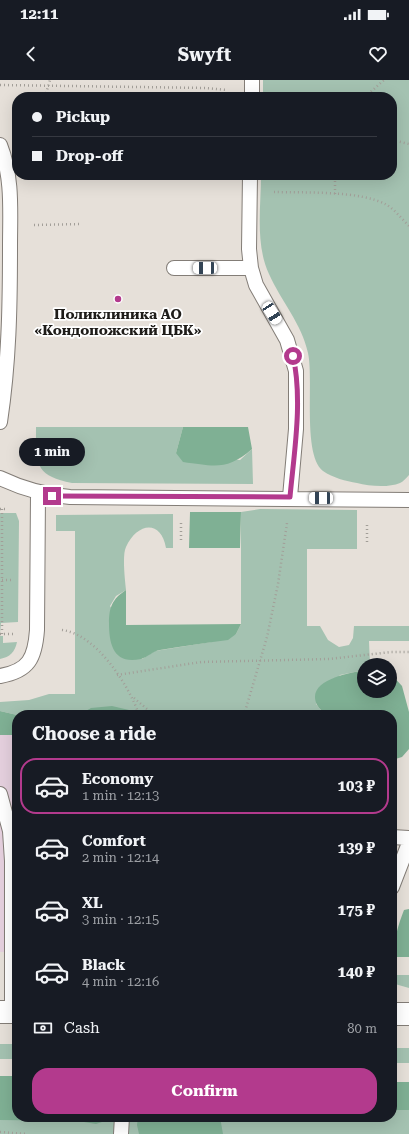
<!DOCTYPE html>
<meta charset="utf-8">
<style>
:root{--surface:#171b24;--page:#20242c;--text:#f1f3f6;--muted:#9ea1a6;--line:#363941;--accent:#b33a8d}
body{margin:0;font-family:"Roboto Serif",serif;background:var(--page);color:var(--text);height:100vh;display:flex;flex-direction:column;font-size:15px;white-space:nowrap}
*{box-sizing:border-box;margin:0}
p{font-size:13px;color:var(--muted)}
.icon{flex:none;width:22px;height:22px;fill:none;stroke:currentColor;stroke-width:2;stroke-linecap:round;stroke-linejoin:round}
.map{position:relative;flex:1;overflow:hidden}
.drawer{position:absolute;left:12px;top:630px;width:385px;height:412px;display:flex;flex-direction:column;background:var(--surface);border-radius:16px;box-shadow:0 4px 16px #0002}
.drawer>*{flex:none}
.guide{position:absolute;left:12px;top:12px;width:385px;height:88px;border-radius:16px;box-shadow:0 4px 16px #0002;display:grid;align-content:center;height:88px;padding:0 20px;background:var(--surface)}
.tools{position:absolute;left:357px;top:578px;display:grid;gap:8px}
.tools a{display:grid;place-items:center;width:40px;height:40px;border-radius:50%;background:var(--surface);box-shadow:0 4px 16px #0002;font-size:20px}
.end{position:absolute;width:18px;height:18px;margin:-9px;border:5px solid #b33a8d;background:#fff;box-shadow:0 0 0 2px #fff}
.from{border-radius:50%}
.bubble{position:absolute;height:28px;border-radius:14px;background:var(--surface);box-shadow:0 4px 16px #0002;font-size:13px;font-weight:700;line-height:28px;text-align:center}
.car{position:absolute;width:12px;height:24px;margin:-12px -6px;border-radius:5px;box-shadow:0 0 3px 1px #0007;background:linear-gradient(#fff 24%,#345 0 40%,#fff 0 76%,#345 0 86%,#fff 0)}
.guide b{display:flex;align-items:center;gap:14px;height:38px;font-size:15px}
.guide b+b{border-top:1px solid var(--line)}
.guide i{width:10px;height:10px;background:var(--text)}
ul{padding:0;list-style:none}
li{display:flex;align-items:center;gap:12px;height:56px;margin:0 8px 6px;padding:0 12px;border:2px solid transparent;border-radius:16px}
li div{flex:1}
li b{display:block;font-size:15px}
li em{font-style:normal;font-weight:700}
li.current{border-color:var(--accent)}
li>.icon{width:36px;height:36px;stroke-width:1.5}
h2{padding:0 20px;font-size:18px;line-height:48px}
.pay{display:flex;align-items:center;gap:10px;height:44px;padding:0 20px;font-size:15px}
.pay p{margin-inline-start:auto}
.action{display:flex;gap:8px;margin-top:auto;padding:8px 20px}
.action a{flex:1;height:46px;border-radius:16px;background:var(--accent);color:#fff;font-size:16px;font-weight:700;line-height:46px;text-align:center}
.status{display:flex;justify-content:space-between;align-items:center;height:28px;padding:0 20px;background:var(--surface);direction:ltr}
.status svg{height:11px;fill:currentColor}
header{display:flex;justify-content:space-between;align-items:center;height:52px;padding:0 20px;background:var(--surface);font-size:18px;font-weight:700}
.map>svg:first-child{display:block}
.medical{fill:#e5d0de}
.green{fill:#a4c2b1}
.forest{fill:#7fb094}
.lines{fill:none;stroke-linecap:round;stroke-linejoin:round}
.service-casing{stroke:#837d77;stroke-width:16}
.tertiary-casing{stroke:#837d77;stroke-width:24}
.path{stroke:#a29e98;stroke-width:2.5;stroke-dasharray:1 3;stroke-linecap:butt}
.service{stroke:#fff;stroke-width:14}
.tertiary{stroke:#fff;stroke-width:22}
.route{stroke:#b33a8d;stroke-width:5}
.poi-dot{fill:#b33a8d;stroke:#fff;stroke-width:1.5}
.labels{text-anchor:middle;stroke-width:3.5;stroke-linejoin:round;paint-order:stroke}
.poi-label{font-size:14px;font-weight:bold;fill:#1e1c19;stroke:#fff}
</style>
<div class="status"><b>12:11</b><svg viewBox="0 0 49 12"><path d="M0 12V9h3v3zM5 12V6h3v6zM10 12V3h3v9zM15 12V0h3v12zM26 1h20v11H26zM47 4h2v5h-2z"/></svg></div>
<header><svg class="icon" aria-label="back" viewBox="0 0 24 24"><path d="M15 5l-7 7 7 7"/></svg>Swyft<svg class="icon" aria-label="heart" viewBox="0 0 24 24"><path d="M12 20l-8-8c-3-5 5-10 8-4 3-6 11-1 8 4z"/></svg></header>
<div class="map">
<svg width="409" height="1054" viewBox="0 0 409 1054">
<rect width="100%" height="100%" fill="#e6e0d9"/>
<path class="medical" d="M0,631L17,635V872H0Z"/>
<path class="green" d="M263,0H409V395C406,398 403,402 400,403C388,408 369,406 357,403C346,401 333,398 323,391C302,375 314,300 308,273C302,244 281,221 269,194C255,164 261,127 261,95H392V17H263Z
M36,347H183L176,373L240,380L252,369L253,404L72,403C33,396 36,381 36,347Z
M260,429L357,430V469H307V546H320L328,560L339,567L349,565L353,558L354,546H409V561H369L370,585H364V590L340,595L316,624L325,635H17L0,631V622L29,620L49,614H75V451H56V435L173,434V468H166C161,439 137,443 126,467C122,475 125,500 126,510L116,516L110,526L142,579L155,571L211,562L236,554L241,544V432Z
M0,433H16L19,441L18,542L1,543L0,553Z
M0,556H3V563L17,562C15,572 10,577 0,579Z
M392,895H409V908L395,904L392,900Z
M0,964H17V979H0Z
M392,968H409V983H392Z
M0,1010L17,1037H392V1013L409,1014V1054H0Z"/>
<path class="forest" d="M183,347H248L252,369C227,391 214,386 183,382L176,373Z
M190,432H241L240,468H189Z
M126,510V545L241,544L236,554L228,560C205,563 183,566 160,570C153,571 148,577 141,579C114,585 109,565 109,543C109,528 112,519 126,510Z
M364,590V611H390V593L402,606L409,632V669L402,677L392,680V635H325C323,632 319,628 317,625C305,600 350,593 364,590Z
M112,626L129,630L132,635H79L91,628Z
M0,631L17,635V646L12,655H0Z
M409,829V877H393C394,860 398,845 404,830Z
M0,996H17V1037H106L102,1042L96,1044L78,1041L0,1040Z
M392,1002H409V1030H392Z
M138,1037H220L223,1054H139L137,1045Z"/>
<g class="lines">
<g class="service-casing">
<path id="service" d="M252,17V0
M0,65C13,98 10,131 10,167C10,227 9,282 0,342
M250,95L249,169L251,188L256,205L287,260L296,291V349L290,417
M174,188H251
M0,398C23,409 44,415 70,417L409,420
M0,596C29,591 35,578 37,550L38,413
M0,714L10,751L12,781V932
M392,757L409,758
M392,807L409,763
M121,1054L122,1037"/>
</g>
<g class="tertiary-casing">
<path id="tertiary" d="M0,932H17
M392,934H409"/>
</g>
<path class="path" d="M0,5L206,8L227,10
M45,17L50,0
M365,17L384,0
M392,60L409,64
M274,112C305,113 360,110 387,125C395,130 402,139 409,146
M335,114V95
M34,145L82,144
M0,429H7
M2,429V554
M181,443V460
M367,462V445
M2,500H14
M62,550C96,554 129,605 139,635
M0,554H13
M117,595L201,582L329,579L391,572H409
M134,618L154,635
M244,635L267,557L278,504L287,443
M0,1052L27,1054"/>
<use href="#service" class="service"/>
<use href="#tertiary" class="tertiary"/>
</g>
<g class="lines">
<path class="route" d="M52,416L290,417C294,373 303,320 293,276"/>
</g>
<circle class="poi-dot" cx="118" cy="219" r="4"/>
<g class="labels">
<g class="poi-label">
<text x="118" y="239">Поликлиника АО<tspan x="118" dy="16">«Кондопожский ЦБК»</tspan></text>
</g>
</g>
</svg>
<div class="tools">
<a><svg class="icon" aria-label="layers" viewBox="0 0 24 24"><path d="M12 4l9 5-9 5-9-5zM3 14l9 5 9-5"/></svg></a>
</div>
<i class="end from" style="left:293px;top:276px"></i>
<i class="end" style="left:52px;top:416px"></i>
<div class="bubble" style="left:19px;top:358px;width:66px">1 min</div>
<i class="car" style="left:205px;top:188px;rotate:270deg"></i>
<i class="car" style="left:272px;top:233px;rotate:147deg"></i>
<i class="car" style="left:321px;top:418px;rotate:271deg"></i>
<div class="guide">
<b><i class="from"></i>Pickup</b>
<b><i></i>Drop-off</b>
</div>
<section class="drawer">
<h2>Choose a ride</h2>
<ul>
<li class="current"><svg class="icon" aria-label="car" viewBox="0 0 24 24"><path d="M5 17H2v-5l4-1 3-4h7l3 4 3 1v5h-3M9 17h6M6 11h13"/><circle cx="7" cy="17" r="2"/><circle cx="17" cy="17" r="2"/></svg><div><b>Economy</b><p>1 min · 12:13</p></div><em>103 ₽</em></li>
<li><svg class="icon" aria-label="car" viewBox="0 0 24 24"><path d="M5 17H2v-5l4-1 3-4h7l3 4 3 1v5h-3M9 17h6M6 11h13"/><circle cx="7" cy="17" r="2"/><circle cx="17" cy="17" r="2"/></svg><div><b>Comfort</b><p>2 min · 12:14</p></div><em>139 ₽</em></li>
<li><svg class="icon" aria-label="car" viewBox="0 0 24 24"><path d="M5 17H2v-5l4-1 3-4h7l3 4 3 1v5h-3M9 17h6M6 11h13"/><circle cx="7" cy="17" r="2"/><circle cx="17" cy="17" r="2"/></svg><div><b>XL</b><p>3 min · 12:15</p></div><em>175 ₽</em></li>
<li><svg class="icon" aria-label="car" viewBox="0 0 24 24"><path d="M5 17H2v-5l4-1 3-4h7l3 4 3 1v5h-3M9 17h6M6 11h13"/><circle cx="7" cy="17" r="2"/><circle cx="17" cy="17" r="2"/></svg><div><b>Black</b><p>4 min · 12:16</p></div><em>140 ₽</em></li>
</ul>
<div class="pay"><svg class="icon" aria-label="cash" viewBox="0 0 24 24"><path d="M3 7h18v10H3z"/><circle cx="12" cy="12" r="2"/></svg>Cash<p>80 m</p></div>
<div class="action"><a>Confirm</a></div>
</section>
</div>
